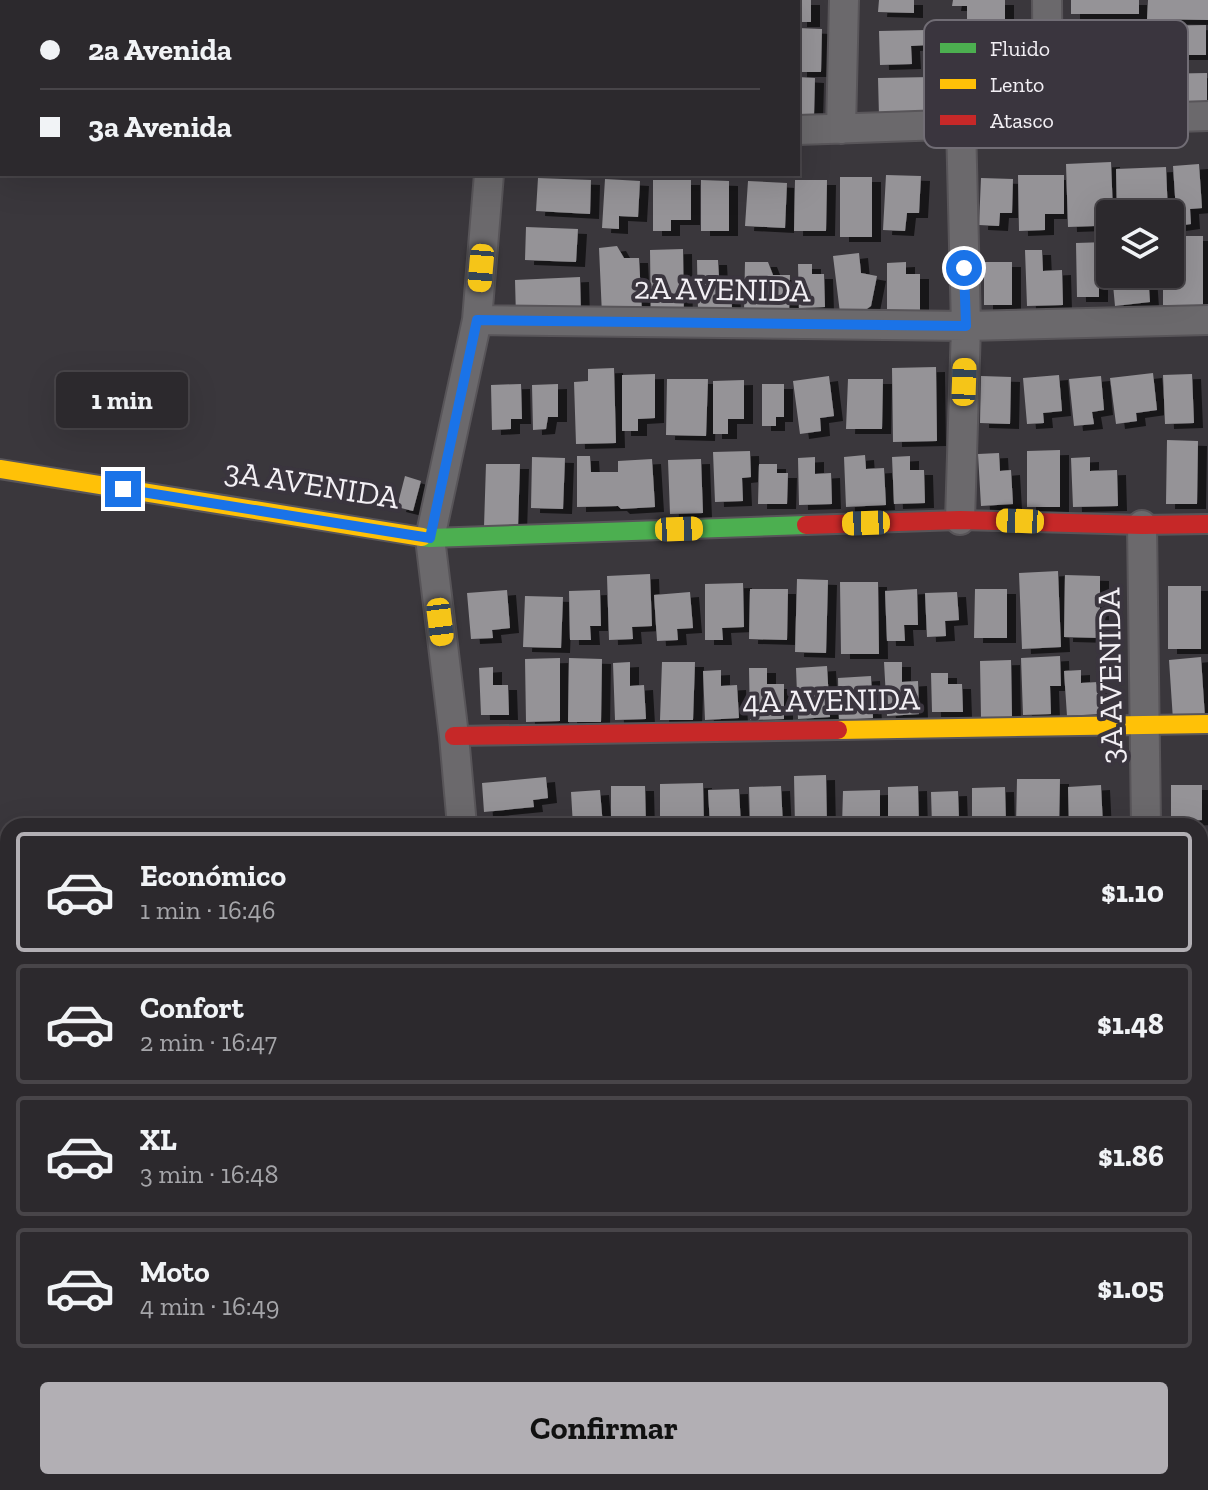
<!DOCTYPE html>
<html lang="es">
<meta charset="utf-8">
<style>
:root{--surface:#2c292d;--page:#383539;--text:#f1f3f6;--muted:#a6a6aa;--line:#484549;--accent:#b2afb4}
body{margin:0;font-family:"Zilla Slab",serif;background:var(--page);color:var(--text);height:100vh;display:flex;flex-direction:column;font-size:30px;white-space:nowrap}
*{box-sizing:border-box;margin:0}
p{font-size:26px;color:var(--muted)}
.icon{flex:none;width:44px;height:44px;fill:none;stroke:currentColor;stroke-width:2;stroke-linecap:round;stroke-linejoin:round}
.map{position:relative;flex:1;overflow:hidden}
.drawer{position:absolute;left:0px;top:818px;width:1208px;height:672px;display:flex;flex-direction:column;background:var(--surface);border-radius:24px 24px 0 0;box-shadow:0 8px 32px #0002,0 0 0 2px var(--line)}
.drawer>*{flex:none}
.banner{position:absolute;left:0px;top:0px;width:800px;height:176px;box-shadow:0 8px 32px #0002,0 0 0 2px var(--line);display:grid;align-content:center;height:176px;padding:0 40px;background:var(--surface)}
.tools{position:absolute;left:1096px;top:200px;display:grid;gap:16px}
.tools a{display:grid;place-items:center;width:88px;height:88px;border-radius:8px;background:var(--surface);box-shadow:0 8px 32px #0002,0 0 0 2px var(--line);font-size:40px}
.end{position:absolute;width:36px;height:36px;margin:-18px;border:10px solid #1a73e8;background:#fff;box-shadow:0 0 0 4px #fff}
.from{border-radius:50%}
.bubble{position:absolute;height:56px;border-radius:8px;background:var(--surface);box-shadow:0 8px 32px #0002,0 0 0 2px var(--line);font-size:26px;font-weight:700;line-height:56px;text-align:center}
.car{position:absolute;width:24px;height:48px;margin:-24px -12px;border-radius:10px;box-shadow:0 0 6px 2px #0007;background:linear-gradient(#f5c518 24%,#345 0 40%,#f5c518 0 76%,#345 0 86%,#f5c518 0)}
.banner b{display:flex;align-items:center;gap:28px;height:76px;font-size:30px}
.banner b+b{border-top:2px solid var(--line)}
.banner i{width:20px;height:20px;background:var(--text)}
ul{padding:14px 0 0;list-style:none}
li{display:flex;align-items:center;gap:24px;height:120px;margin:0 16px 12px;padding:0 24px;border:4px solid var(--line);border-radius:8px}
li div{flex:1}
li b{display:block;font-size:30px}
li em{font-style:normal;font-weight:700}
li.active{border-color:var(--accent)}
li>.icon{width:72px;height:72px;stroke-width:1.5}
.action{display:flex;gap:16px;margin-top:auto;padding:16px 40px}
.action a{flex:1;height:92px;border-radius:8px;background:var(--accent);color:#111;font-size:32px;font-weight:700;line-height:92px;text-align:center}
.map>svg:first-child{display:block}
.building{fill:#959397;filter:url(#shadow)}
.lines{fill:none;stroke-linecap:round;stroke-linejoin:round}
.street-casing{stroke:#585559;stroke-width:32}
.fast-casing{stroke:#585559;stroke-width:22}
.slow-casing{stroke:#585559;stroke-width:22}
.jam-casing{stroke:#585559;stroke-width:22}
.street{stroke:#6b696c;stroke-width:28}
.fast{stroke:#4caf50;stroke-width:18}
.slow{stroke:#ffc107;stroke-width:18}
.jam{stroke:#c62828;stroke-width:18}
.route{stroke:#1a73e8;stroke-width:10}
.labels{text-anchor:middle;stroke-width:8;stroke-linejoin:round;paint-order:stroke}
.street-label{font-size:32px;fill:#f2eff4;stroke:#3a353e}
.key{fill:#3a353e;stroke:#716d75;stroke-width:2}
.key-label{font-size:22px;fill:#f2eff4}
</style>
<div class="map">
<svg width="1208" height="1490" viewBox="0 0 1208 1490">
<defs>
<filter id="shadow"><feDropShadow dx="9" dy="5" stdDeviation="0" flood-color="#0009"/></filter>
</defs>
<rect width="100%" height="100%" fill="#3a373c"/>
<path class="building" d="M798,0H811V22H798Z
M879,0H914V13L878,12Z
M953,0H1005V23L967,22V6H952Z
M1071,0H1139V14H1071Z
M1148,0H1208V20L1147,19Z
M1206,25V55H1151V26Z
M798,28L822,29L821,72H798Z
M927,30L928,45L911,46L912,64L880,65L879,31Z
M1207,73V106L1167,107V96H1154L1153,74Z
M798,77L815,78L814,115H798Z
M932,77V114L879,116L878,78Z
M1111,162L1113,212L1095,213V226L1068,227L1066,164Z
M1199,164L1202,208L1190,209L1191,224L1177,226L1173,166Z
M1166,167L1168,214H1117L1116,169Z
M886,175L921,176L919,213H907L905,231L883,230Z
M1018,175H1064V214H1045V230L1019,231Z
M840,177H872V237H840Z
M538,178L591,180L590,214L536,211Z
M981,178L1013,179L1012,213H1000L999,226L979,225Z
M605,179L640,181L638,217L619,216V229L602,228Z
M653,180H691V220H671V231H653Z
M701,180L729,181V231H701Z
M795,180H827L826,231H794Z
M748,181L787,183L785,228L745,226Z
M526,227L578,229L576,262L525,260Z
M1170,236H1203V305H1163V274H1170Z
M1107,242V265L1099,266V297H1077L1076,243Z
M617,246L624,258H639L642,313L602,315L599,248Z
M683,249L684,326L651,327L650,250Z
M1025,250H1042L1043,271L1062,270L1063,305L1027,306Z
M859,253L861,273L877,276L871,306L864,311L840,313L833,256Z
M697,260H718L719,278L731,277L732,310L698,311Z
M745,262H768L773,275H790L789,314L744,313Z
M906,262V274H920V314H887V263Z
M984,262H1012V305H984Z
M798,264H812V274H824L825,307L799,308Z
M1112,274H1148L1150,302L1115,306Z
M580,277L581,314L516,317L515,280Z
M936,367L937,441L893,442L892,368Z
M614,368L616,443L576,444L574,382L588,381V369Z
M1153,373L1157,410L1136,413L1137,421L1116,424L1110,378Z
M655,374V418L638,419V431H622V375Z
M1192,374L1194,423L1165,424L1163,375Z
M1059,375L1062,411L1043,413L1044,423L1027,424L1023,378Z
M829,376L834,416L820,418L821,431L800,434L793,381Z
M981,376L1011,377L1010,424L980,423Z
M1101,376L1104,410L1092,412L1094,424L1074,426L1069,379Z
M667,379H708L706,436L666,435Z
M848,379H883L882,429H846Z
M744,380V419H728V434H713V381Z
M521,384L522,419H511V429L492,430L491,385Z
M558,384V417H548L546,429L533,430L532,385Z
M762,384H784V417H776V426H762Z
M1167,440L1198,441L1197,504H1166Z
M1060,450V507H1027V451Z
M750,451L751,477L742,478L743,501L715,502L713,452Z
M999,453L1000,471L1011,470L1013,504L981,506L978,454Z
M865,455L866,469L884,468L886,505L846,507L844,457Z
M577,456H590L591,472H618V461L652,459L655,507L621,509L618,506L577,507Z
M910,456V470H924L925,503L894,504L892,457Z
M532,457L565,458L563,509L531,508Z
M815,457V474L831,473L832,504L799,505L798,458Z
M1090,457V471L1117,470L1118,506L1073,507L1071,458Z
M701,459L703,513L670,514L668,460Z
M486,464H520L518,527H484Z
M759,464H777V473H788L787,504H758Z
M405,476L421,481L413,511L397,507Z
M1058,571L1061,647L1022,649L1019,573Z
M650,574L652,626L632,627L633,639L609,640L607,576Z
M1065,575L1100,576V638L1064,637Z
M797,579L828,580L826,653L795,652Z
M840,582H878L879,654H841Z
M743,583L744,627L722,628L723,640H705V584Z
M1168,586H1201V649H1168Z
M750,589H788L787,640L749,639Z
M917,589L918,625H904L905,641H887L885,591Z
M975,589H1007V638H974Z
M507,590L510,628L492,630L493,638L471,639L467,593Z
M600,590L601,626H590L591,640H570L569,591Z
M690,592L693,628L677,629L678,640L657,641L654,595Z
M957,592L959,620L945,621L946,636L927,637L925,593Z
M525,596L563,597L561,648L523,647Z
M1060,656L1061,686H1050L1051,714L1023,715L1021,658Z
M1201,657L1205,718L1173,720L1169,660Z
M560,658V721L526,722L525,659Z
M569,658L602,659L601,722H568Z
M1011,660L1012,717L981,718L980,661Z
M630,662V686L644,685L646,719L615,720L613,663Z
M662,662H695L693,720H660Z
M884,662H902V682L918,681L919,714L887,716Z
M827,666L830,717L798,719L796,668Z
M493,667V685H508L509,715H481L479,668Z
M749,668H767V684H784V719L750,720Z
M721,670V686L737,685L739,718L705,720L703,671Z
M1081,670V683L1098,682L1099,714L1067,716L1064,671Z
M931,673H948V684H962L963,712H932Z
M871,676L873,718L839,720L838,678Z
M826,775L827,826H795L794,776Z
M546,777L548,798L533,800L534,807L484,812L482,783Z
M1017,779H1060L1059,826H1016Z
M703,783L704,826H660V784Z
M1101,785L1103,826H1069L1068,787Z
M1171,785H1202V820L1186,821V826H1171Z
M611,786H645L646,826H611Z
M781,786L783,826H750L749,787Z
M918,786L919,826H888V787Z
M1005,787L1006,823L994,824V826H932L931,792L958,791L959,819H972V788Z
M739,789L741,826H710L708,790Z
M600,790L603,826H573L571,792Z
M880,790V826H842L843,791Z
M1200,984H1204V1035H1200Z
M1200,1087H1205L1206,1124H1200Z
M1200,1193H1204V1244H1200Z
M1200,1289H1204V1324L1200,1325Z
M1200,1394H1205V1433H1200Z
M570,1482H631V1488L570,1490Z
M644,1482H661V1490H644Z
M689,1482H709V1490H689Z
M736,1482H777V1490H736Z
M784,1482H816V1490H784Z
M829,1482H863L864,1490H830Z
M873,1482H896L897,1490H874Z
M924,1482H938L939,1490H925Z
M973,1482H1005V1490H973Z
M1016,1482H1059V1490H1016Z
M1066,1482H1127V1490H1066Z
M1176,1482H1191V1486L1205,1487V1490H1176Z"/>
<g class="lines">
<g class="street-casing">
<path id="street" d="M1047,0L1048,121
M502,2V0
M652,2V0
M841,129L844,0
M798,130L1208,116
M477,320L966,326L1208,320
M960,520L966,326L961,124
M1142,525L1146,826
M462,826L454,736L430,538L477,320L489,174
M1200,933H1208
M1200,1139H1208
M1200,1338L1208,1337
M534,1482L535,1490
M1154,1482V1490"/>
</g>
<g class="fast-casing">
<path id="fast" d="M422,537L430,538L806,525"/>
</g>
<g class="slow-casing">
<path id="slow" d="M0,469L422,537
M838,730L1208,724"/>
</g>
<g class="jam-casing">
<path id="jam" d="M0,35L2,23
M806,525L960,520L1142,525L1208,524
M454,736L838,730"/>
</g>
<use href="#street" class="street"/>
<use href="#fast" class="fast"/>
<use href="#slow" class="slow"/>
<use href="#jam" class="jam"/>
</g>
<g class="lines">
<path class="route" d="M123,489L430,538L477,320L966,326L964,268"/>
</g>
<g class="labels">
<g class="street-label">
<text transform="translate(722 289) rotate(1)" y="11">2A AVENIDA</text>
<text transform="translate(312 484) rotate(9)" y="11">3A AVENIDA</text>
<text transform="translate(1110 676) rotate(-91)" y="11">3A AVENIDA</text>
<text transform="translate(831 700) rotate(-1)" y="11">4A AVENIDA</text>
</g>
</g>
<rect x="924" y="20" width="264" height="128" rx="12" class="key"/>
<rect x="940" y="43" width="36" height="10" fill="#4caf50"/>
<rect x="940" y="79" width="36" height="10" fill="#ffc107"/>
<rect x="940" y="115" width="36" height="10" fill="#c62828"/>
<g class="key-label">
<text x="990" y="56">Fluido</text>
<text x="990" y="92">Lento</text>
<text x="990" y="128">Atasco</text>
</g>
</svg>
<div class="tools">
<a><svg class="icon" aria-label="layers" viewBox="0 0 24 24"><path d="M12 4l9 5-9 5-9-5zM3 14l9 5 9-5"/></svg></a>
</div>
<i class="end from" style="left:964px;top:268px"></i>
<i class="end" style="left:123px;top:489px"></i>
<div class="bubble" style="left:56px;top:372px;width:132px">1 min</div>
<i class="car" style="left:481px;top:268px;rotate:185deg"></i>
<i class="car" style="left:964px;top:382px;rotate:2deg"></i>
<i class="car" style="left:1020px;top:521px;rotate:272deg"></i>
<i class="car" style="left:866px;top:523px;rotate:268deg"></i>
<i class="car" style="left:679px;top:529px;rotate:88deg"></i>
<i class="car" style="left:440px;top:622px;rotate:173deg"></i>
<div class="banner">
<b><i class="from"></i>2a Avenida</b>
<b><i></i>3a Avenida</b>
</div>
<section class="drawer">
<ul>
<li class="active"><svg class="icon" aria-label="car" viewBox="0 0 24 24"><path d="M5 17H2v-5l4-1 3-4h7l3 4 3 1v5h-3M9 17h6M6 11h13"/><circle cx="7" cy="17" r="2"/><circle cx="17" cy="17" r="2"/></svg><div><b>Económico</b><p>1 min · 16:46</p></div><em>$1.10</em></li>
<li><svg class="icon" aria-label="car" viewBox="0 0 24 24"><path d="M5 17H2v-5l4-1 3-4h7l3 4 3 1v5h-3M9 17h6M6 11h13"/><circle cx="7" cy="17" r="2"/><circle cx="17" cy="17" r="2"/></svg><div><b>Confort</b><p>2 min · 16:47</p></div><em>$1.48</em></li>
<li><svg class="icon" aria-label="car" viewBox="0 0 24 24"><path d="M5 17H2v-5l4-1 3-4h7l3 4 3 1v5h-3M9 17h6M6 11h13"/><circle cx="7" cy="17" r="2"/><circle cx="17" cy="17" r="2"/></svg><div><b>XL</b><p>3 min · 16:48</p></div><em>$1.86</em></li>
<li><svg class="icon" aria-label="car" viewBox="0 0 24 24"><path d="M5 17H2v-5l4-1 3-4h7l3 4 3 1v5h-3M9 17h6M6 11h13"/><circle cx="7" cy="17" r="2"/><circle cx="17" cy="17" r="2"/></svg><div><b>Moto</b><p>4 min · 16:49</p></div><em>$1.05</em></li>
</ul>
<div class="action"><a>Confirmar</a></div>
</section>
</div>
